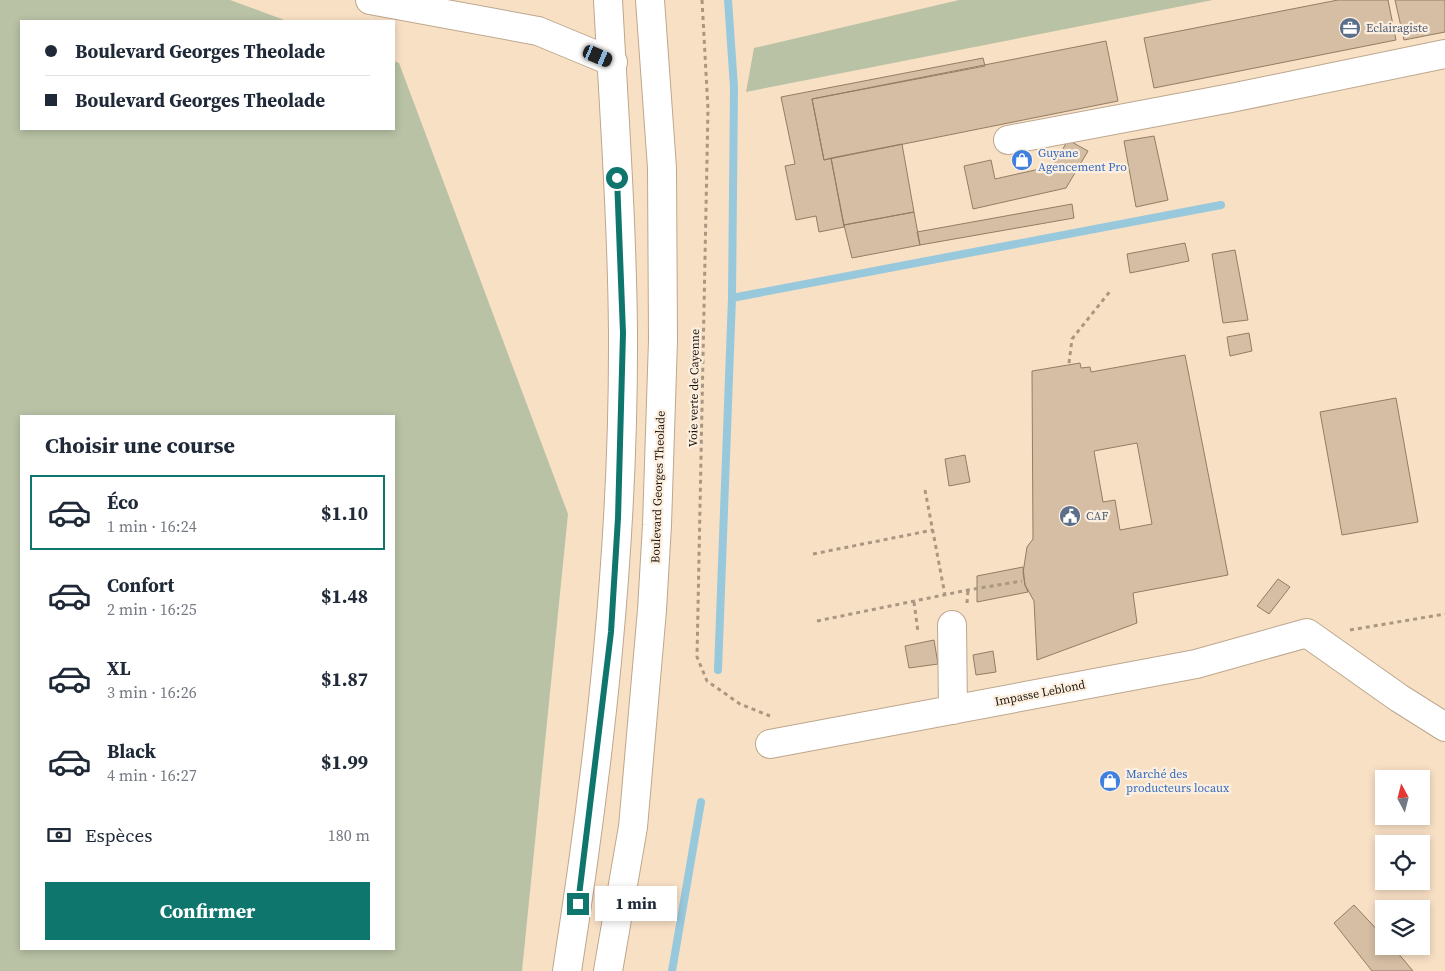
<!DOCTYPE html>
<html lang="fr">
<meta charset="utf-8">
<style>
:root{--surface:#fff;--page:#f6f6f7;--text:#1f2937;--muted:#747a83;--line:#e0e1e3;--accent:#0f766e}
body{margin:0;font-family:"Source Serif 4",serif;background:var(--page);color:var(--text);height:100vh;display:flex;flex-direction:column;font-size:19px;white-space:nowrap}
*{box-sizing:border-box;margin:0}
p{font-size:16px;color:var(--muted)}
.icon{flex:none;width:28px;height:28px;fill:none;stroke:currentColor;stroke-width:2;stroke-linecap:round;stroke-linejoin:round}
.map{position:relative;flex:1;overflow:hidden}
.panel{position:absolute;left:20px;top:415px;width:375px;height:535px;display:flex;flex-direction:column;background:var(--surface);border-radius:0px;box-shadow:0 2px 8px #0003}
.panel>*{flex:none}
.hud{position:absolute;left:20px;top:20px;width:375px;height:110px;border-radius:0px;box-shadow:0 2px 8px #0003;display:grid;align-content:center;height:110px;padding:0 25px;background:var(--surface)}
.needle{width:32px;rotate:353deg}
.fabs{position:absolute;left:1375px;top:770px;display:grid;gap:10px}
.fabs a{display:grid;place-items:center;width:55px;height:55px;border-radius:0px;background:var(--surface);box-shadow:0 2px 8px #0003;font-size:25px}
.end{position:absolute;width:22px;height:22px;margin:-11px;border:6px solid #0f766e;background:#fff;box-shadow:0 0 0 2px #fff}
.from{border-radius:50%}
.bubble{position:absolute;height:35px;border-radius:0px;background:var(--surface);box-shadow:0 2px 8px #0003;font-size:16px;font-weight:700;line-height:35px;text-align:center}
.car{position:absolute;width:15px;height:30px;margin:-15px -8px;border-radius:6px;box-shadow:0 0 4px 1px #0007;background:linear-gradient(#222 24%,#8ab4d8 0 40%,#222 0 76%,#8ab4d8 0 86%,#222 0)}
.hud b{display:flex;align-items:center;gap:18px;height:48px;font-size:19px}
.hud b+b{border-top:1px solid var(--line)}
.hud i{width:12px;height:12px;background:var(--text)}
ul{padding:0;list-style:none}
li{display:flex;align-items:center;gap:15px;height:75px;margin:0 10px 8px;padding:0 15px;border:2px solid transparent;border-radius:0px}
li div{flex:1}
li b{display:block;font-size:19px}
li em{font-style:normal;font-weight:700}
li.selected{border-color:var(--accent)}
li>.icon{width:45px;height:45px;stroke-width:1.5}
h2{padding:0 25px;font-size:22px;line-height:60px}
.pay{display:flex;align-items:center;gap:12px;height:55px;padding:0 25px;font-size:19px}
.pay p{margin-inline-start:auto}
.primary-button{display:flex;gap:10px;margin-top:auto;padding:10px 25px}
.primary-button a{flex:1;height:58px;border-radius:0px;background:var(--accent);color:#fff;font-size:20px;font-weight:700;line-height:58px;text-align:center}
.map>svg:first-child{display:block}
.green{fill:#b9c2a5;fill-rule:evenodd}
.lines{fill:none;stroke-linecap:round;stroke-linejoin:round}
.stream{stroke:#98c8dc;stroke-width:8}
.building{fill:#d5bea3;stroke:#927d64;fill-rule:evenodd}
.minor-casing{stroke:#bda78d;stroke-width:30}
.major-casing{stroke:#bda78d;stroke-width:30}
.path{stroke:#a99782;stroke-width:3;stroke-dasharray:4 4;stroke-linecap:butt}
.minor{stroke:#fff;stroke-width:28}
.major{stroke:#fff;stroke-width:28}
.route{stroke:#0f766e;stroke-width:6}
.labels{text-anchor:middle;stroke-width:4.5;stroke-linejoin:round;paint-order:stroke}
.service-label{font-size:12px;fill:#4e5e75;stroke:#fdefdf;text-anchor:start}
.shop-label{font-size:12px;fill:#366cbe;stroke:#fdefdf;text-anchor:start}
.street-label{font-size:12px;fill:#1d150b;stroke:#fdefdf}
</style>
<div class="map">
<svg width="1445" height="971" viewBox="0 0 1445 971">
<rect width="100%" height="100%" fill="#f8e0c5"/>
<path class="green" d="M0,0H230L287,21H21V129H394V61L399,63L568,514L522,971H0ZM21,416H394V949H21Z
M959,0H1213L746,92L754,48Z"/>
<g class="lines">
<path class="stream" d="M732,298L1221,205
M718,670L732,298L734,87L728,0
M672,971L701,802"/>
</g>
<path class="building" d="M1338,0H1388L1396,40L1154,88L1144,38Z
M1395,0H1445V32L1404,40Z
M1106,41L1118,101L824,160L812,99Z
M983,58L985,66L812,99L824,160L831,158L844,227L819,232L816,216L796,220L785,166L795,164L781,97Z
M1154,136L1168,200L1136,207L1124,141Z
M1068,140L1088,151L1066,188L973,209L964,166L991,160L995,179L1053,166Z
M902,144L914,212L844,225L831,158Z
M1072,204L1074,218L920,245L917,232Z
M914,212L920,245L852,258L844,225Z
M1185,243L1189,261L1130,273L1127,254Z
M1235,250L1248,320L1223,323L1212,254Z
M1249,333L1252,351L1230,356L1227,337Z
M1185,355L1228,575L1133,593L1137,623L1037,660L1034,601L1025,585L1023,573L1027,547L1033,539L1032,371L1080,363L1081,368L1090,367L1091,372ZM1137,443L1152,524L1120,530L1115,500L1103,502L1094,451Z
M1396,398L1418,522L1342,535L1320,412Z
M965,455L970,482L949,486L945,459Z
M1023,567L1025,585L1028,592L977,602V576Z
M1278,579L1290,587L1269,614L1257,606Z
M934,640L938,664L909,668L905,646Z
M993,651L996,672L976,675L973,655Z
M1354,905L1384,937V946H1392L1413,971H1372L1334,923Z"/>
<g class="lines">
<g class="minor-casing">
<path id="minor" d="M370,0L538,31L613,62
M1008,140L1231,98L1445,54
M952,625L953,710
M770,744L1196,664L1307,633L1399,698L1445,727"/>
</g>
<g class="major-casing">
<path id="major" d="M567,971C600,760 624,547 623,333C622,222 614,111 608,0
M608,971L633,827L652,610L657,525L663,340L662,168L650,0"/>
</g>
<path class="path" d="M702,0L708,109L697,657L707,681L740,704L770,716
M1069,363L1072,339L1111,290
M925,490L945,595
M813,554L933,530
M914,602L918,632
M967,603L968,590
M817,621L968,590L1022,581
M1350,630L1445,614"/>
<use href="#minor" class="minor"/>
<use href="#major" class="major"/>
</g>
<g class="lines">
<path class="route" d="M578,904L611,632L618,518L623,333L617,178"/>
</g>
<defs>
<g id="office-disc" transform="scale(1.125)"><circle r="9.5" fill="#5c6f8a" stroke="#fdefdf"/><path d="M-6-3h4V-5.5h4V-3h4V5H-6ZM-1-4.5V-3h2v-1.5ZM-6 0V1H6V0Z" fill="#fff"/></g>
<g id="shop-disc" transform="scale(1.125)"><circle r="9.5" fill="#3f7fe0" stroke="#fdefdf"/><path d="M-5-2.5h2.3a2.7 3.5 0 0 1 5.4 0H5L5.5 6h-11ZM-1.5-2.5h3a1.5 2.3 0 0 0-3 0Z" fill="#fff"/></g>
<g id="civic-disc" transform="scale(1.125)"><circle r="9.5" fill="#5c6f8a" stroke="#fdefdf"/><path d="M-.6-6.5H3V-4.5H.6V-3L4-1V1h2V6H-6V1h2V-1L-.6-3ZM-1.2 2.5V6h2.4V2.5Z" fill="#fff"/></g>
</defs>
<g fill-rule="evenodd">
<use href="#office-disc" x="1350" y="28"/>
<use href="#shop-disc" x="1022" y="160"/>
<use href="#civic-disc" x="1070" y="516"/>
<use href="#shop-disc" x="1110" y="781"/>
</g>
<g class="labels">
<g class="service-label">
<text x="1366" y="32">Eclairagiste</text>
<text x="1086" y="520">CAF</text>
</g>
<g class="shop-label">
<text x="1038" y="157">Guyane<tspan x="1038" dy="14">Agencement Pro</tspan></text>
<text x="1126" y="778">Marché des<tspan x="1126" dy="14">producteurs locaux</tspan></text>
</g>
<g class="street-label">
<text transform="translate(694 388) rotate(-89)" y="4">Voie verte de Cayenne</text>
<text transform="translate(658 487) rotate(-88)" y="4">Boulevard Georges Theolade</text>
<text transform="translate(1040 693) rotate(-11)" y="4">Impasse Leblond</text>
</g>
</g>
</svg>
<div class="fabs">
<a><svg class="needle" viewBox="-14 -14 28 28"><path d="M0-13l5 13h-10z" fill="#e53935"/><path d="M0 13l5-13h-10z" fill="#747a83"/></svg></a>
<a><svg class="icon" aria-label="locate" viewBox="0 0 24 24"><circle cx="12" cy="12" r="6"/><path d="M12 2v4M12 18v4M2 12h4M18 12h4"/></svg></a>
<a><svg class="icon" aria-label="layers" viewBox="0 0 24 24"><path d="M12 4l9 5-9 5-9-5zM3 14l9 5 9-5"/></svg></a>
</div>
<i class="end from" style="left:617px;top:178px"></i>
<i class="end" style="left:578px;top:904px"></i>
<div class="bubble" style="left:595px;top:886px;width:82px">1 min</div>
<i class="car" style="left:598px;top:56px;rotate:113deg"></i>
<div class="hud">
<b><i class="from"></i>Boulevard Georges Theolade</b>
<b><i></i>Boulevard Georges Theolade</b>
</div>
<section class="panel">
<h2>Choisir une course</h2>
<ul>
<li class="selected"><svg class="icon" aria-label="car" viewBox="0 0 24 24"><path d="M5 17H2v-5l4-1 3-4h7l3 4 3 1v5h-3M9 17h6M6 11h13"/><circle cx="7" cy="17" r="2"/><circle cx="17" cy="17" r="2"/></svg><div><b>Éco</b><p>1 min · 16:24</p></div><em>$1.10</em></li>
<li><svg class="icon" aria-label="car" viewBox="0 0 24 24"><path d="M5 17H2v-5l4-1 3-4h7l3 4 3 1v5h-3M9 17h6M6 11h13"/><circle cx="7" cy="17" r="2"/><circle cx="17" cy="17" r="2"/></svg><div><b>Confort</b><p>2 min · 16:25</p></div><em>$1.48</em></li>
<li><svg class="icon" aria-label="car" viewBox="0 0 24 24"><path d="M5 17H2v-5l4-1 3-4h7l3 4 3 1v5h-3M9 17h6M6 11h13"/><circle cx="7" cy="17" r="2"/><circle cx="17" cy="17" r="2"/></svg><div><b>XL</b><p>3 min · 16:26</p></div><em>$1.87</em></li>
<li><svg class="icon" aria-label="car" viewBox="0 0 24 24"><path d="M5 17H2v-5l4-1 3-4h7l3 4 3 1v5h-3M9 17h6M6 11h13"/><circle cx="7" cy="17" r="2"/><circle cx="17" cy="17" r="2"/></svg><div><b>Black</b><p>4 min · 16:27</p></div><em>$1.99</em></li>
</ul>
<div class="pay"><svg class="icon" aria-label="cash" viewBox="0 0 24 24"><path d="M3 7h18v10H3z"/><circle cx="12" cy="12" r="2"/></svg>Espèces<p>180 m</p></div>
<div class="primary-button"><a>Confirmer</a></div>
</section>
</div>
